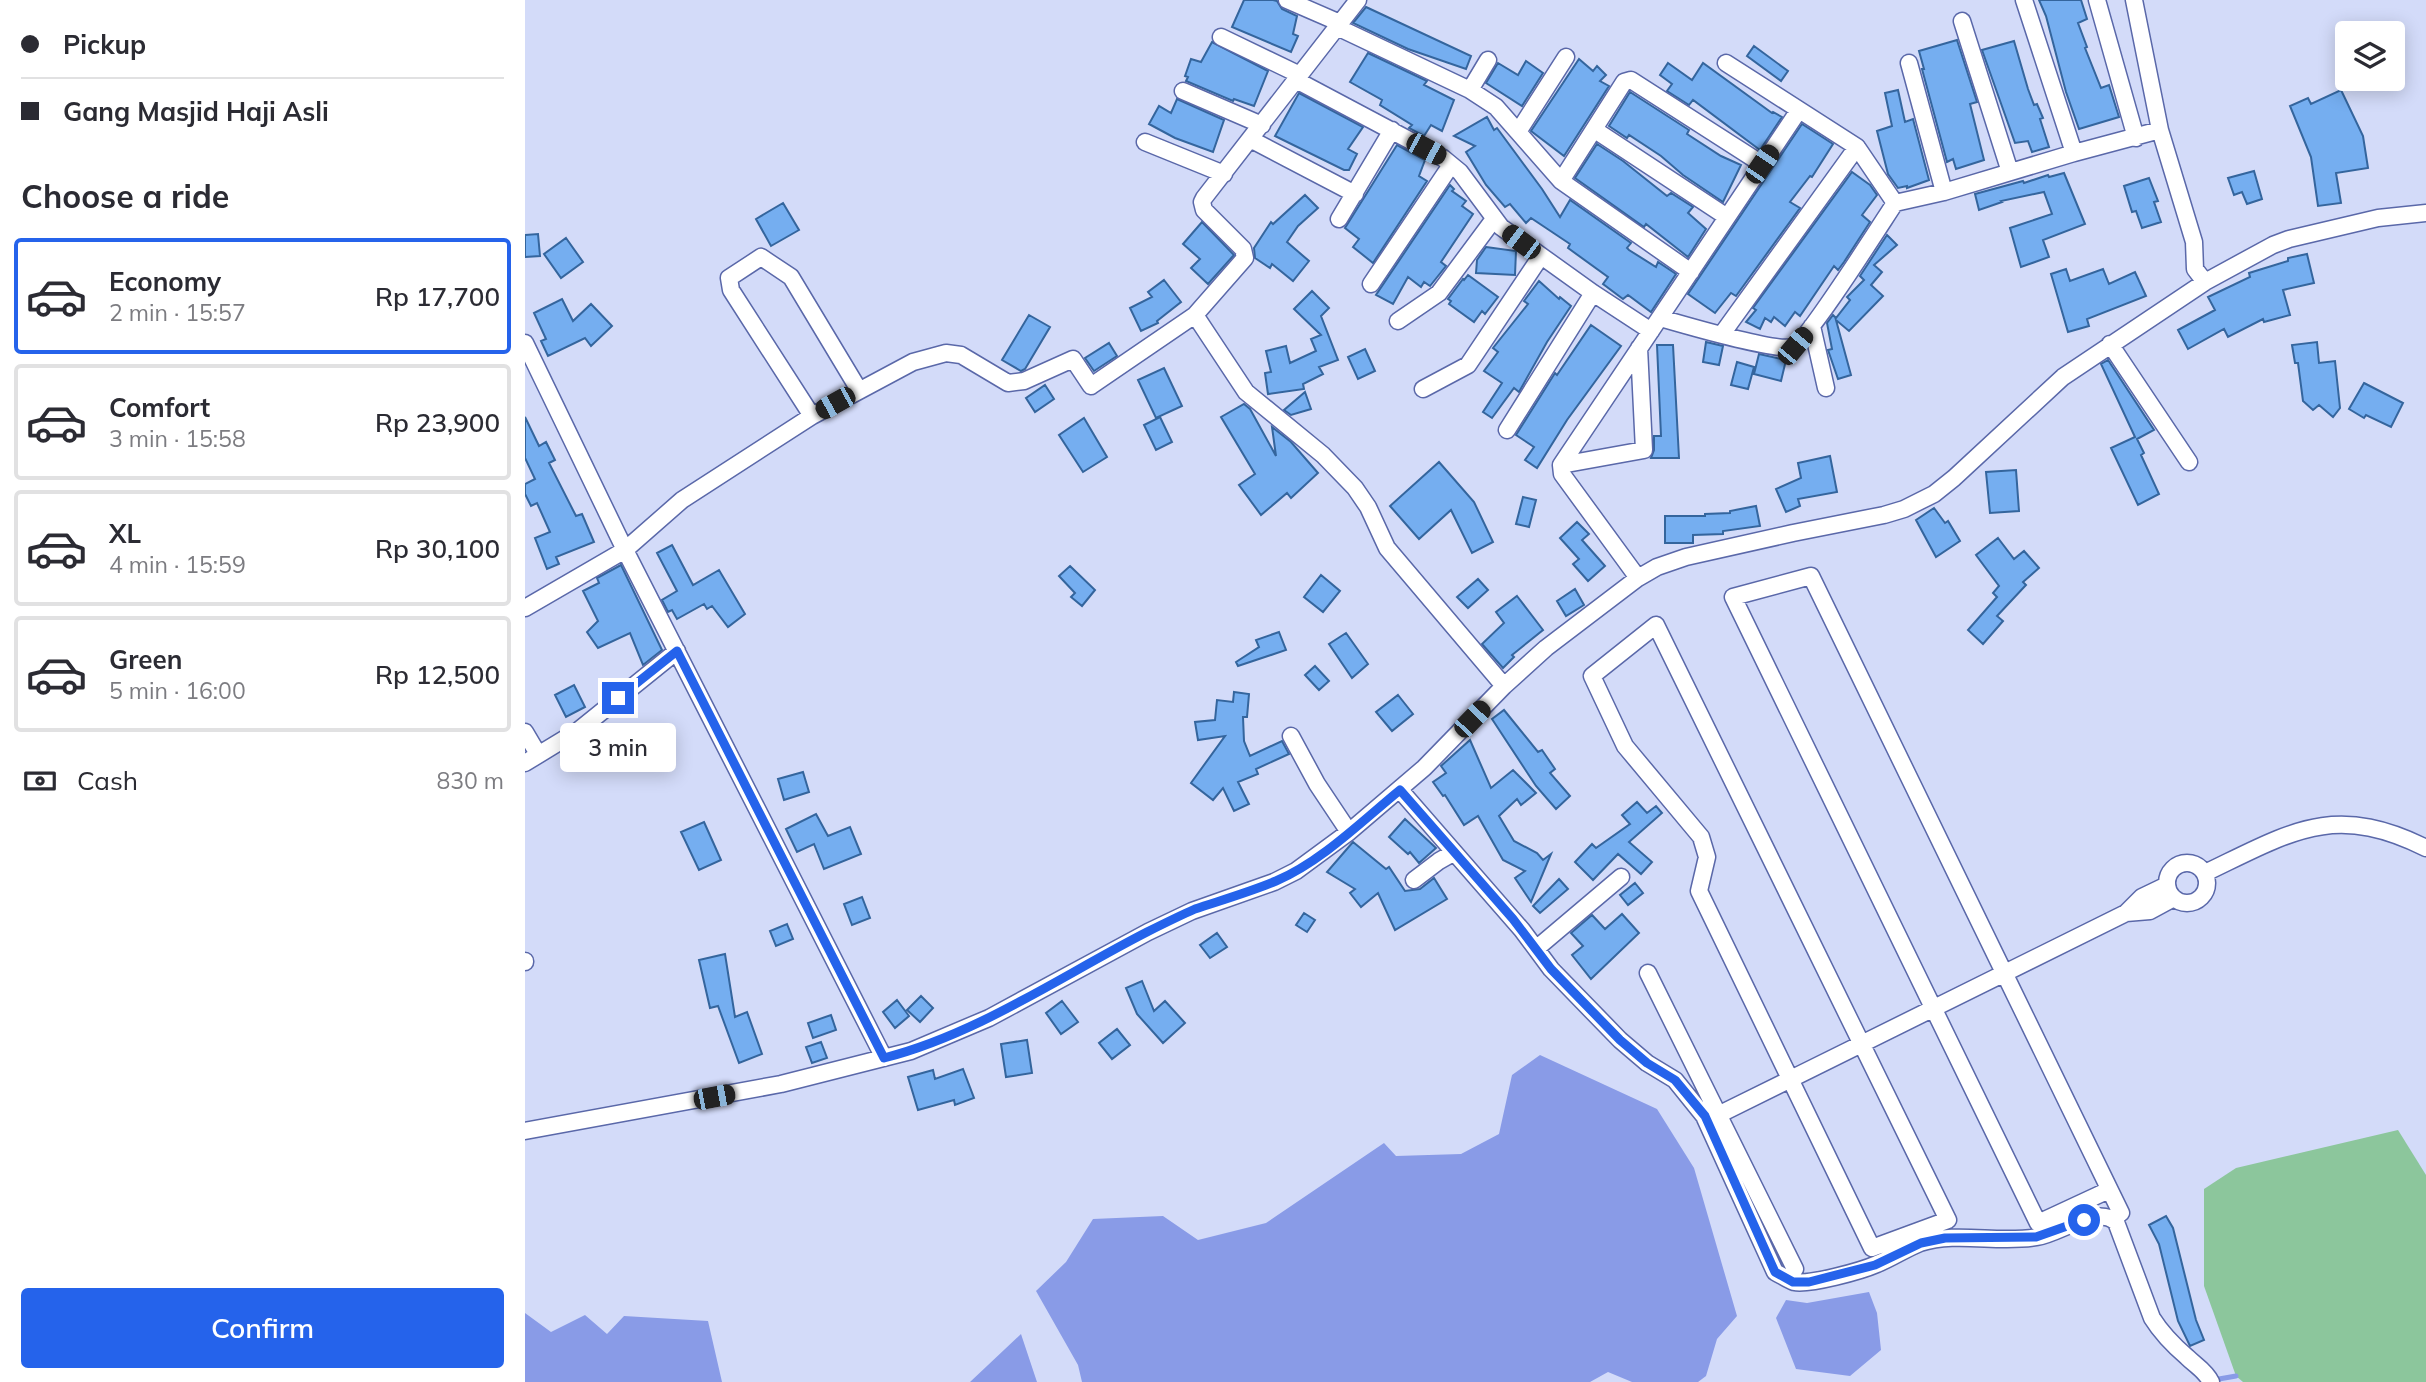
<!DOCTYPE html>
<meta charset="utf-8">
<style>
:root{--surface:#fff;--page:#f7f7f7;--text:#2b2b33;--muted:#7c7c81;--line:#e1e1e2;--accent:#2563eb}
body{margin:0;font-family:Mulish,sans-serif;background:var(--page);color:var(--text);height:100vh;display:flex;flex-direction:column;font-size:26px;white-space:nowrap}
*{box-sizing:border-box;margin:0}
p{font-size:23px;color:var(--muted)}
.icon{flex:none;width:38px;height:38px;fill:none;stroke:currentColor;stroke-width:2;stroke-linecap:round;stroke-linejoin:round}
.map{position:relative;flex:1;overflow:hidden}
.panel{display:flex;flex-direction:column;background:var(--surface);width:525px}
.panel>*{flex:none}
.top-card{display:grid;align-content:center;height:154px;padding:0 21px;background:var(--surface)}
.controls{position:absolute;left:1810px;top:21px;display:grid;gap:14px}
.controls a{display:grid;place-items:center;width:70px;height:70px;border-radius:7px;background:var(--surface);box-shadow:0 4px 18px #0003;font-size:35px}
.end{position:absolute;width:32px;height:32px;margin:-16px;border:9px solid #2563eb;background:#fff;box-shadow:0 0 0 4px #fff}
.from{border-radius:50%}
.bubble{position:absolute;height:49px;border-radius:7px;background:var(--surface);box-shadow:0 4px 18px #0003;font-size:23px;font-weight:600;line-height:49px;text-align:center}
.car{position:absolute;width:21px;height:42px;margin:-21px -10px;border-radius:9px;box-shadow:0 0 5px 2px #0007;background:linear-gradient(#222 24%,#8ab4d8 0 40%,#222 0 76%,#8ab4d8 0 86%,#222 0)}
.top-card b{display:flex;align-items:center;gap:24px;height:66px;font-size:26px}
.top-card b+b{border-top:2px solid var(--line)}
.top-card i{width:18px;height:18px;background:var(--text)}
ul{padding:0;list-style:none}
li{display:flex;align-items:center;gap:21px;height:116px;margin:0 14px 10px;padding:0 7px;border:4px solid var(--line);border-radius:7px}
li div{flex:1}
li b{display:block;font-size:26px}
li em{font-style:normal;font-weight:600}
li.current{border-color:var(--accent)}
li>.icon{width:63px;height:63px;stroke-width:1.5}
h2{padding:0 21px;font-size:32px;line-height:84px}
.pay{display:flex;align-items:center;gap:18px;height:77px;padding:0 21px;font-size:26px}
.pay p{margin-inline-start:auto}
.button{display:flex;gap:14px;margin-top:auto;padding:14px 21px}
.button a{flex:1;height:80px;border-radius:7px;background:var(--accent);color:#fff;font-size:28px;font-weight:600;line-height:80px;text-align:center}
main{display:flex;flex:1;min-height:0}
.map>svg:first-child{display:block}
.green{fill:#8cc69c}
.water{fill:#899be7}
.lines{fill:none;stroke-linecap:round;stroke-linejoin:round}
.stream{stroke:#899be7;stroke-width:5}
.building{fill:#75aef0;stroke:#34659d;stroke-width:2}
.minor-casing{stroke:#5a68a9;stroke-width:19}
.minor{stroke:#fff;stroke-width:16}
.route{stroke:#2563eb;stroke-width:9}
</style>
<main>
<section class="panel">
<div class="top-card">
<b><i class="from"></i>Pickup</b>
<b><i></i>Gang Masjid Haji Asli</b>
</div>
<h2>Choose a ride</h2>
<ul>
<li class="current"><svg class="icon" aria-label="car" viewBox="0 0 24 24"><path d="M5 17H2v-5l4-1 3-4h7l3 4 3 1v5h-3M9 17h6M6 11h13"/><circle cx="7" cy="17" r="2"/><circle cx="17" cy="17" r="2"/></svg><div><b>Economy</b><p>2 min · 15:57</p></div><em>Rp 17,700</em></li>
<li><svg class="icon" aria-label="car" viewBox="0 0 24 24"><path d="M5 17H2v-5l4-1 3-4h7l3 4 3 1v5h-3M9 17h6M6 11h13"/><circle cx="7" cy="17" r="2"/><circle cx="17" cy="17" r="2"/></svg><div><b>Comfort</b><p>3 min · 15:58</p></div><em>Rp 23,900</em></li>
<li><svg class="icon" aria-label="car" viewBox="0 0 24 24"><path d="M5 17H2v-5l4-1 3-4h7l3 4 3 1v5h-3M9 17h6M6 11h13"/><circle cx="7" cy="17" r="2"/><circle cx="17" cy="17" r="2"/></svg><div><b>XL</b><p>4 min · 15:59</p></div><em>Rp 30,100</em></li>
<li><svg class="icon" aria-label="car" viewBox="0 0 24 24"><path d="M5 17H2v-5l4-1 3-4h7l3 4 3 1v5h-3M9 17h6M6 11h13"/><circle cx="7" cy="17" r="2"/><circle cx="17" cy="17" r="2"/></svg><div><b>Green</b><p>5 min · 16:00</p></div><em>Rp 12,500</em></li>
</ul>
<div class="pay"><svg class="icon" aria-label="cash" viewBox="0 0 24 24"><path d="M3 7h18v10H3z"/><circle cx="12" cy="12" r="2"/></svg>Cash<p>830 m</p></div>
<div class="button"><a>Confirm</a></div>
</section>
<div class="map">
<svg width="1901" height="1382" viewBox="0 0 1901 1382">
<rect width="100%" height="100%" fill="#d3dbf9"/>
<path class="green" d="M1873,1130L1901,1175V1382H1718L1711,1376L1679,1286V1189L1711,1168Z"/>
<path class="water" d="M1015,1055L1132,1109L1169,1168L1212,1316L1192,1339L1181,1376L1173,1382H1107L1083,1372L1065,1382H557L553,1365L511,1291L541,1262L568,1219L638,1216L673,1240L741,1223L859,1143L871,1156L936,1154L974,1134L987,1075Z
M1344,1292L1352,1313L1356,1350L1325,1376L1271,1369L1251,1318L1261,1300L1282,1303Z
M0,1313L26,1332L60,1315L82,1334L99,1316L183,1321L197,1382H0Z
M496,1334L512,1382H445Z"/>
<g class="lines">
<path class="stream" d="M1689,1382L1694,1379L1711,1376"/>
</g>
<path class="building" d="M719,0H748L752,1L757,9L772,16L768,34L773,36L766,52L707,27Z
M1514,0H1556L1562,19L1553,23L1562,47L1560,48L1576,88L1584,85L1594,117L1554,129L1541,92L1521,16Z
M841,7L946,56L941,69L883,49L828,23Z
M1432,40L1452,102L1445,104L1459,160L1431,169L1428,159L1422,162L1397,69H1399L1394,51Z
M1489,41L1503,89L1509,105L1512,104L1518,118L1515,119L1524,147L1507,152L1503,141L1490,143L1457,50Z
M687,42L743,71L729,106L709,99L708,101L661,81L663,77L660,76L666,59L676,62Z
M1229,46L1263,71L1256,81L1222,56Z
M843,53L902,81L899,85L929,100L917,131L906,125L899,136L884,128L887,125L855,105L857,100L825,82Z
M1054,59L1068,71L1072,66L1081,75L1075,81L1084,86L1039,156L1006,131Z
M1001,61L1018,73L997,106L961,83L973,63L993,75Z
M1143,63L1167,80L1178,63L1247,113L1248,112L1257,117L1235,150L1168,100L1164,105L1142,91L1147,84L1135,75Z
M1373,90L1380,122L1388,119L1404,180L1382,188V186L1373,188L1363,174L1352,131L1367,126L1360,93Z
M1816,90L1838,136L1843,168L1811,173L1816,203L1793,206L1786,157L1765,106L1783,98L1786,104Z
M1105,92L1164,130L1162,134L1196,156L1216,165L1198,202L1158,175L1136,156L1104,135L1102,138L1084,126Z
M774,93L838,127L823,149L832,154L824,170H819L750,136Z
M652,99L699,120L688,152L650,138L624,124L634,106L646,113Z
M962,117L969,130L972,128L1017,189L1035,217L1045,200L1106,243L1102,248L1104,250L1131,267L1133,262L1151,274L1126,312L1103,295L1098,299L1078,284L1083,277L1043,248L1045,244L1006,218L1001,223L985,204L980,207L961,185L941,152L950,146L929,136Z
M1277,124L1308,144L1287,177L1285,176L1265,202L1275,208L1211,296L1206,293L1190,313L1163,294Z
M1072,144L1098,161L1142,196L1146,193L1168,207L1163,213L1181,229L1163,257L1121,224L1119,227L1050,178Z
M872,145L900,160L894,176L902,181L848,263L828,247L834,239L820,228Z
M1729,171L1737,199L1722,204L1717,192L1709,195L1703,178Z
M1327,172L1345,185L1352,195L1337,215L1345,222L1319,262L1313,270L1309,266L1275,316L1270,312L1260,326L1249,317L1246,322L1240,318L1235,329L1221,322L1231,310L1228,308Z
M1539,173L1560,224L1518,240L1524,257L1496,267L1485,228L1527,214L1519,192L1476,201L1477,202L1454,210L1450,194L1498,181L1499,183L1523,175L1524,177Z
M1624,178L1633,201L1629,202L1636,222L1617,228L1611,211L1607,212L1599,186Z
M925,185L929,189L927,191L941,201L937,206L948,214L916,262L921,266L905,286L899,282L896,287L883,277L868,304L851,295Z
M780,195L793,208L773,226L762,242L784,261L768,281L747,264L745,268L730,258L729,248L746,222L748,224Z
M258,203L274,230L246,246L231,219Z
M677,222L709,255L683,284L666,268L675,259L658,244Z
M13,234L15,256L0,257V235Z
M1362,235L1372,245L1349,265L1357,272L1346,285L1358,296L1324,331L1311,320L1326,375L1313,379L1303,350L1307,349L1302,323L1308,315L1311,318L1325,300L1322,297L1339,280L1335,276Z
M41,238L58,262L36,278L19,254Z
M961,247L991,251L990,275L951,273L952,260Z
M1782,254L1789,283L1758,290L1765,315L1739,322L1738,319L1703,337L1699,329L1663,349L1653,330L1690,310L1683,297L1725,277L1724,273L1763,261V258Z
M1541,269L1545,281L1578,269L1584,284L1610,272L1621,296L1562,319L1564,326L1543,332L1526,274Z
M943,275L973,297L960,314L957,311L949,322L924,304L926,301L923,299L938,279L939,280Z
M639,280L656,302L632,321L633,323L616,331L605,308L627,297L623,292Z
M1014,281L1034,299L1035,297L1046,306L1022,342L994,392L989,388L967,418L958,412L977,383L959,371L973,352L968,348L1003,304L999,301Z
M787,291L804,308L796,316L813,360L794,367L798,374L778,384L779,389L743,394L740,373L746,372L741,351L761,346L765,363L791,351L786,339L796,335L769,309Z
M37,299L48,321L66,304L87,326L66,346L60,338L23,356L16,341L21,339L9,313Z
M504,315L525,327L500,369L496,371L477,360Z
M1066,325L1096,346L1042,420L1012,468L1000,460L1009,447L991,435L1030,373L1032,375Z
M1181,342L1198,346L1194,365L1178,362Z
M1792,342L1794,363L1810,361L1815,408L1808,417L1794,405L1788,410L1778,401L1773,363H1770L1767,345Z
M584,343L592,356L569,371L560,358Z
M1132,345H1148L1154,458H1126L1129,450V436H1136Z
M840,349L850,371L833,379L823,357Z
M1234,354L1261,360L1256,381L1229,374Z
M1583,360L1629,430L1612,439L1619,453L1616,455L1634,494L1613,505L1586,448L1610,437L1576,364Z
M1212,362L1229,367L1223,389L1206,385Z
M639,368L657,406L631,418L613,380Z
M1839,383L1878,403L1866,427L1841,415L1839,418L1824,409Z
M520,385L529,399L510,412L501,398Z
M780,392L786,409L766,415L759,410Z
M719,404L725,409L751,456L747,427L766,442L793,473L766,498L762,493L736,515L714,485L730,474L696,417Z
M0,417L14,446L21,442L30,460L24,463L51,516L57,514L69,542L31,557L34,564L22,569L10,538L25,532L12,503L6,506L0,494V484L10,479L0,458Z
M635,417L647,442L631,450L619,425Z
M559,418L582,457L558,472L534,435Z
M1305,456L1312,492L1273,499L1275,506L1261,512L1251,489L1276,478L1273,463Z
M914,462L949,502L968,542L947,553L926,510L894,539L865,506Z
M1491,470L1494,511L1465,513L1461,472Z
M998,497L1011,500L1004,527L991,524Z
M1231,506L1235,526L1198,531V534L1168,535V543H1140V516H1180V514L1205,513V511Z
M1409,508L1420,523L1423,521L1435,541L1411,557L1391,520Z
M1052,522L1064,534L1057,540L1080,566L1063,581L1048,564L1054,559L1035,538Z
M1473,538L1489,559L1499,551L1514,568L1498,582L1501,585L1472,616L1478,621L1458,644L1443,630L1472,597L1468,593L1474,586L1451,555Z
M147,545L168,585L194,570L220,614L203,627L187,606L182,609L179,604L152,619L147,610L143,612L137,600L152,591L132,553Z
M96,565L137,650L118,665L105,633L73,648L62,632L73,621L58,591L74,583L72,578Z
M545,566L570,590L557,606L546,597L550,593L534,576Z
M796,575L815,591L798,612L779,597Z
M953,579L963,590L943,608L932,597Z
M1050,589L1059,605L1041,616L1032,601Z
M992,596L1018,630L987,655L989,657L978,668L957,644L979,623L971,612Z
M754,632L761,650L713,666L711,662L734,647L731,640Z
M821,633L843,664L827,678L804,644Z
M790,666L804,681L794,690L780,675Z
M49,685L60,707L41,717L30,695Z
M709,692L724,694L722,717H718L719,741L725,756L757,741L764,754L731,769L733,774L713,782L724,804L709,811L698,788L688,800L666,783L700,736L673,740L670,722L690,720L692,700L708,702Z
M873,695L888,714L867,731L851,712Z
M979,710L1013,752L1017,750L1030,769L1025,773L1045,796L1031,809L1011,786L967,719Z
M945,740L966,788L988,770L1011,793L996,805L992,799L974,816L989,841L1012,853L1018,860L1026,854L1006,902L990,878L1000,871L978,860L953,816L939,825L920,795L918,796L908,782L921,773L916,766Z
M278,772L284,792L259,800L253,779Z
M1112,802L1122,813L1131,806L1137,813L1104,842L1127,862L1116,874L1093,854L1068,880L1050,862L1067,844L1071,848L1105,824L1097,815Z
M291,814L303,836L325,827L336,854L299,869L289,844L272,852L261,829Z
M880,819L911,848L894,863L885,852L883,854L864,837Z
M179,822L196,860L174,870L156,832Z
M828,842L861,869L864,867L880,891L895,889L909,878L922,899L870,930L853,893L836,907L825,893L830,889L802,872Z
M1034,879L1043,889L1015,913L1008,906Z
M1110,883L1118,893L1103,905L1095,895Z
M337,897L345,918L327,925L319,904Z
M779,913L790,920L782,932L771,925Z
M1097,914L1114,933L1066,979L1047,955L1058,946L1046,933L1067,915L1080,929Z
M262,924L268,939L251,946L245,931Z
M692,933L702,947L685,958L675,945Z
M200,954L210,1017L222,1012L237,1054L214,1063L193,1006L185,1008L174,960Z
M617,981L629,1011L640,1001L660,1023L638,1043L612,1014L601,988Z
M396,996L408,1008L395,1022L382,1010Z
M372,1000L384,1016L370,1028L358,1012Z
M537,1001L553,1022L536,1034L521,1013Z
M306,1015L311,1030L288,1038L283,1023Z
M592,1029L605,1045L587,1059L574,1043Z
M502,1040L507,1073L481,1077L476,1044Z
M296,1042L302,1058L287,1063L281,1047Z
M438,1069L449,1098L430,1105L429,1100L393,1110L383,1077L408,1070L410,1079Z
M1641,1216L1648,1228L1671,1320L1679,1340L1665,1346L1653,1321L1634,1244L1624,1225Z"/>
<g class="lines">
<g class="minor-casing">
<path id="minor" d="M762,0L815,23
M1499,0L1549,153
M1572,0L1611,138
M1609,0L1635,130L1669,242L1670,269L1680,282
M1437,21L1485,172
M812,27L945,90L971,107L1036,181L1166,272
M696,37L775,75
M1201,63L1332,147L1370,203
M1384,63L1419,192
M771,80L918,158L935,172L976,227L1068,293L1126,331
M945,90L963,60
M658,91L737,125
M1070,130L1202,217
M993,132L1041,57
M725,139L830,194
M620,142L699,174
M1036,181L1099,82L1106,80L1237,164
M814,219L867,130
M846,284L926,165
M670,315L721,392L798,455L830,488L843,507L862,548L979,686
M1135,318C1156,324 1251,352 1267,347C1281,343 1356,224 1370,203L1419,192L1549,153L1635,130
M873,321L914,293L969,219
M1287,326L1301,388
M1197,334L1332,147
M0,343L100,550L359,1058
M1585,344L1664,462
M898,389L943,365L1016,256
M287,416L206,290L204,278L236,257L266,277L334,390
M982,430L1068,293
M1036,465L1119,450L1114,348
M1113,578L1037,474L1036,465L1274,110
M0,608L100,550L157,500L287,416L388,362L421,353L436,355L483,383L499,381L548,359L566,386L670,315L720,258L718,249L679,210L677,202L679,198L833,0
M1131,625L1423,1220L1347,1248L1174,891L1182,857L1176,837L1100,746L1067,676Z
M0,732L13,754
M766,736L792,784L824,832
M0,763L54,730L152,651
M875,790L997,930L1026,969L1095,1040L1122,1063L1150,1080L1179,1116L1250,1272C1256,1275 1263,1280 1269,1282C1285,1285 1336,1271 1352,1264C1367,1258 1380,1249 1395,1243C1432,1231 1474,1244 1512,1237C1536,1233 1571,1205 1591,1222L1627,1318C1637,1334 1648,1345 1662,1357C1671,1366 1680,1370 1686,1382
M1642 883a20 20 0 1 1 40 0a20 20 0 1 1-40 0Z
M1680,873C1766,832 1808,802 1901,848
M889,880L914,861L928,853
M1601,913L1625,911L1649,898
M1012,948L1096,877
M0,961V962
M1123,973L1270,1269
M1193,1115L1601,913L1617,897L1642,885
M0,1131L256,1084L386,1051L464,1018L623,932L667,911L749,882L771,871L824,832L899,768L979,686L1021,648L1113,578L1132,567L1161,557L1268,533L1359,515L1379,509L1409,494L1429,478L1538,377L1680,282L1748,245L1764,239L1853,218L1901,213
M1584,1190L1513,1223L1208,597L1286,576L1596,1213"/>
</g>
<use href="#minor" class="minor"/>
</g>
<g class="lines">
<path class="route" d="M93,698L152,651L359,1058C453,1034 536,976 622,932C638,924 654,916 670,909C697,900 725,892 751,881C796,862 837,821 875,790L988,919L1026,969L1095,1040L1122,1063L1150,1080L1180,1116L1250,1272L1268,1282H1284L1350,1265L1396,1243L1420,1238L1511,1237L1559,1220"/>
</g>
</svg>
<div class="controls">
<a><svg class="icon" aria-label="layers" viewBox="0 0 24 24"><path d="M12 4l9 5-9 5-9-5zM3 14l9 5 9-5"/></svg></a>
</div>
<i class="end from" style="left:1559px;top:1220px"></i>
<i class="end" style="left:93px;top:698px"></i>
<div class="bubble" style="left:35px;top:723px;width:116px">3 min</div>
<i class="car" style="left:901px;top:149px;rotate:118deg"></i>
<i class="car" style="left:1237px;top:164px;rotate:34deg"></i>
<i class="car" style="left:996px;top:242px;rotate:307deg"></i>
<i class="car" style="left:1270px;top:346px;rotate:40deg"></i>
<i class="car" style="left:310px;top:403px;rotate:241deg"></i>
<i class="car" style="left:947px;top:719px;rotate:44deg"></i>
<i class="car" style="left:189px;top:1097px;rotate:79deg"></i>
</div>
</main>
